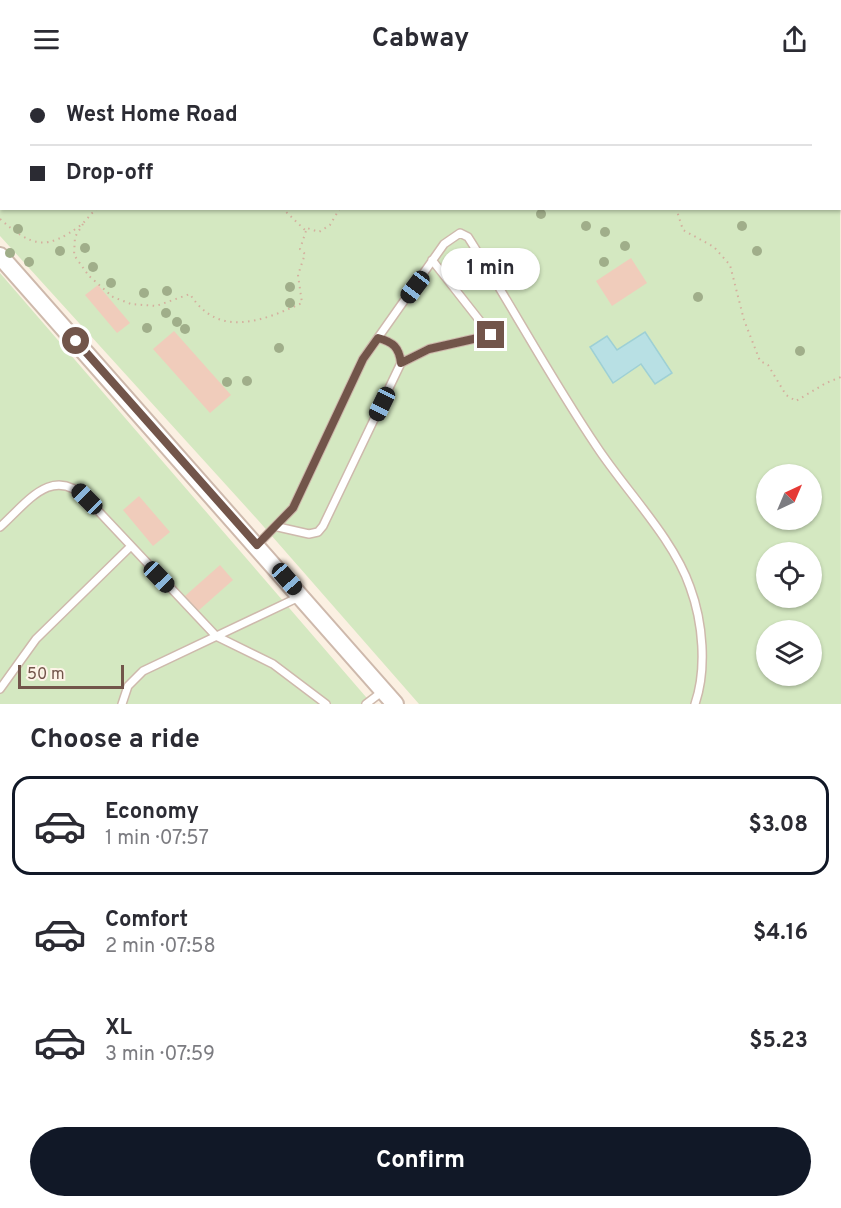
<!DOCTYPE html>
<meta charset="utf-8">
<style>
:root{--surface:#fff;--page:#f7f7f7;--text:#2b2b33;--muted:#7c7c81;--line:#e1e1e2;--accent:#111827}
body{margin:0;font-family:Overpass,sans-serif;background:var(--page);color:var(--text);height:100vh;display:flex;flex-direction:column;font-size:22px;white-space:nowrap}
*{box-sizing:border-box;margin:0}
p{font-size:20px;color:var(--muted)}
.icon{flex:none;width:33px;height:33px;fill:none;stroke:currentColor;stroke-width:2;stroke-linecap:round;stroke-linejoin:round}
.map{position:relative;height:626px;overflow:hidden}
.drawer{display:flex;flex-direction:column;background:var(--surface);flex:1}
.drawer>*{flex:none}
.guide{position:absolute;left:0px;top:0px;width:842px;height:132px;box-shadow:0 2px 4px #0004;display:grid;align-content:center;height:132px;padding:0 30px;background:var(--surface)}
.needle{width:39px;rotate:44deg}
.fabs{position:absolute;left:756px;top:386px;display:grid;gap:12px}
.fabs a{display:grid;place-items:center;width:66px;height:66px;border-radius:50%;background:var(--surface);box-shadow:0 2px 4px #0004;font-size:30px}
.scale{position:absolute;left:18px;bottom:15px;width:106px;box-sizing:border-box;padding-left:6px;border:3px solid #72554a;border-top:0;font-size:16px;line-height:21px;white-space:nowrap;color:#72554a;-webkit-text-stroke:4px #fef4e8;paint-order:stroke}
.end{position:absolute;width:27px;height:27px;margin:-14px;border:8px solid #72554a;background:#fff;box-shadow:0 0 0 3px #fff}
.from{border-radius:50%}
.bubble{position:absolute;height:42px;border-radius:21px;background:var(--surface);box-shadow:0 2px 4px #0004;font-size:20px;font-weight:700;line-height:42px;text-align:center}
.car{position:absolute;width:18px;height:36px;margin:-18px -9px;border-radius:8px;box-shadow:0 0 4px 2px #0007;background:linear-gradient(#222 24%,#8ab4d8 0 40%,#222 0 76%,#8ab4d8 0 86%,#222 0)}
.guide b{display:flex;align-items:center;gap:21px;height:57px;font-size:22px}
.guide b+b{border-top:2px solid var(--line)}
.guide i{width:15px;height:15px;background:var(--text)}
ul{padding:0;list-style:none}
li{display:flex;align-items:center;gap:18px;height:99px;margin:0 12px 9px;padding:0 18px;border:3px solid transparent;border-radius:18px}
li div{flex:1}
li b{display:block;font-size:22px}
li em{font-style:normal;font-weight:700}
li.selected{border-color:var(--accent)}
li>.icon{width:54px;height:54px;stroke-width:1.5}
h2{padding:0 30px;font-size:27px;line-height:72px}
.cta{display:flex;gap:12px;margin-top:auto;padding:12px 30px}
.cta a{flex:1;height:69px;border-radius:36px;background:var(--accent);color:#fff;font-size:24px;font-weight:700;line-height:69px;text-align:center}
header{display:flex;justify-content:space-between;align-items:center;height:78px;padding:0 30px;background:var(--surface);font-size:27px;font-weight:700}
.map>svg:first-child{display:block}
.green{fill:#d4e8c1;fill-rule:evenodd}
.water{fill:#b8e0e4;stroke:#9ed0d5;stroke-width:1.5}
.building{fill:#f0ccbb}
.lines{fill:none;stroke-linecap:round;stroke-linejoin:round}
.service-casing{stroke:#ceb9ac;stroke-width:10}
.tertiary-casing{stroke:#ceb9ac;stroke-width:20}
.path{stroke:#d4af9e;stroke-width:2;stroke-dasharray:1.5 4.5;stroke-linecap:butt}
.service{stroke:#fff;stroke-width:7}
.tertiary{stroke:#fff;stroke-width:16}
.tree{fill:#a0ae8a}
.route{stroke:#72554a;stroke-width:8}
</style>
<header><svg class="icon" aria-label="menu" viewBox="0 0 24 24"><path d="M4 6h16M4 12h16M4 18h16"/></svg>Cabway<svg class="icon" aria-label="share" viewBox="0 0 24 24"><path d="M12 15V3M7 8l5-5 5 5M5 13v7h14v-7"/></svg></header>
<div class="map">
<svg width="841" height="626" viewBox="0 0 841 626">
<rect width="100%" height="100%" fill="#fbf0e2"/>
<path class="green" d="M0,0H781L2,2V130H840V85L841,626H419L257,441L0,158ZM766,396H812V441H766ZM766,474H812V519H766ZM766,552H812V597H766Z
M0,195L372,626H0Z"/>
<path class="water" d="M645,254L672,295L655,306L641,286L613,305L590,269L607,258L617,272Z"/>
<path class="building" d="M631,180L647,205L612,228L596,203Z
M98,207L130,245L117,255L85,217Z
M174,253L231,317L210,335L153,271Z
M139,418L170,454L153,468L123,432Z
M220,487L233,502L198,533L185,518Z"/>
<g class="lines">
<g class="service-casing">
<path id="service" d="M401,285L429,271L491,257L432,182
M0,449C27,425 52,386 87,421L216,558L273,586L326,626
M278,449L309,456L318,454L323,448L401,285C399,269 393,264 378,260
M257,467L293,430L363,281L444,166L460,155L468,159C512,228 551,301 597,369C626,413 673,460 690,509C703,544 707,591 695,626
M0,611L36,561L130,469
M122,626L128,608L143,593L299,519
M366,626L383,613"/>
</g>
<g class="tertiary-casing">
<path id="tertiary" d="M0,178L395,626"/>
</g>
<path class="path" d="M176,0L177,2
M371,0L373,2
M723,0L724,2
M239,2V0
M282,130L306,153
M676,130L683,152L714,169L730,187L744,242L760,283L768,287L786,317L796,323L826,305L841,299
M840,130L841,132
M0,141C32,169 46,173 81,147C87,142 91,135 98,130
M83,146L75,159L74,177L89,198L113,219L131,226L156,228L190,216C218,261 263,243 302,225L298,197L305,176L300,171L307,150L319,154L330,147L340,130"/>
<use href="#service" class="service"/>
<use href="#tertiary" class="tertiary"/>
</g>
<g class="tree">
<circle cx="541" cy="136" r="5"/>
<circle cx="586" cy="148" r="5"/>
<circle cx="742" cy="148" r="5"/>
<circle cx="18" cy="151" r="5"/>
<circle cx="605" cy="154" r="5"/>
<circle cx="625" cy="168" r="5"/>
<circle cx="85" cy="170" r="5"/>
<circle cx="60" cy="173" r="5"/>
<circle cx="757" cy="173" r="5"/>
<circle cx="10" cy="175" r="5"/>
<circle cx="29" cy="184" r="5"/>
<circle cx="604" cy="184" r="5"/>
<circle cx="93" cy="189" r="5"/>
<circle cx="111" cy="205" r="5"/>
<circle cx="290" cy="209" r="5"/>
<circle cx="167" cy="213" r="5"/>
<circle cx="144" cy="215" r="5"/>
<circle cx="698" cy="219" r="5"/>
<circle cx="290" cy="225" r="5"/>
<circle cx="166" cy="235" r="5"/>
<circle cx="177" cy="244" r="5"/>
<circle cx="147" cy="250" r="5"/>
<circle cx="185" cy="251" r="5"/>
<circle cx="279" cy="270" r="5"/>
<circle cx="800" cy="273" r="5"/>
<circle cx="247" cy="303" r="5"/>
<circle cx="227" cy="304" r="5"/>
</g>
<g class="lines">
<path class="route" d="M76,263L257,467L293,430L363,281L378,260C393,264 399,269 401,285L429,271L491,257"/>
</g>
</svg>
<div class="fabs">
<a><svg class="needle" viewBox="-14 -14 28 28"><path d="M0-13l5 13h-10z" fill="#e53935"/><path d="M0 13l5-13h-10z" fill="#7c7c81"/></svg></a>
<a><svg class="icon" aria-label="locate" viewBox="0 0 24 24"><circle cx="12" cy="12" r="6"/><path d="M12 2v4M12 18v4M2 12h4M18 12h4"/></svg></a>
<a><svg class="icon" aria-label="layers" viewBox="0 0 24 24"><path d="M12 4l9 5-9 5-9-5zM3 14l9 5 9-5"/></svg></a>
</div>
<div class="scale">50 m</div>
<i class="end from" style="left:76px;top:263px"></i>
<i class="end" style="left:491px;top:257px"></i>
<div class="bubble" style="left:441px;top:170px;width:99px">1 min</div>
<i class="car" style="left:415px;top:209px;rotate:217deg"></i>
<i class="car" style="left:382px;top:326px;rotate:206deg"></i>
<i class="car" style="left:87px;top:421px;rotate:315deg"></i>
<i class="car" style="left:159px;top:499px;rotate:136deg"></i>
<i class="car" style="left:287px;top:501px;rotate:139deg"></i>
<div class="guide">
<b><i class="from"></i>West Home Road</b>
<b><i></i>Drop-off</b>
</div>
</div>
<section class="drawer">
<h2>Choose a ride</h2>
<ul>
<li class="selected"><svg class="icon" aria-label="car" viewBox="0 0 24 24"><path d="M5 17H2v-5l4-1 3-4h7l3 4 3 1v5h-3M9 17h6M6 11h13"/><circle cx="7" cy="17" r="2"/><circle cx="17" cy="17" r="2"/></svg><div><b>Economy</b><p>1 min · 07:57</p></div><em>$3.08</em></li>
<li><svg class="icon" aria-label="car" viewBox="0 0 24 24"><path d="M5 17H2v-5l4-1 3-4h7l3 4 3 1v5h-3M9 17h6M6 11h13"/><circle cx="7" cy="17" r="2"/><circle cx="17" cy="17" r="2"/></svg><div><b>Comfort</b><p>2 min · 07:58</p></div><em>$4.16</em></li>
<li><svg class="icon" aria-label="car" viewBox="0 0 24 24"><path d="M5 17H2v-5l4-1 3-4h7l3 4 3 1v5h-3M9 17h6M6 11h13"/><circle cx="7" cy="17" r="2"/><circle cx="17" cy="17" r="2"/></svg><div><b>XL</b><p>3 min · 07:59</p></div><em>$5.23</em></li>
</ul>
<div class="cta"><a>Confirm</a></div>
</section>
